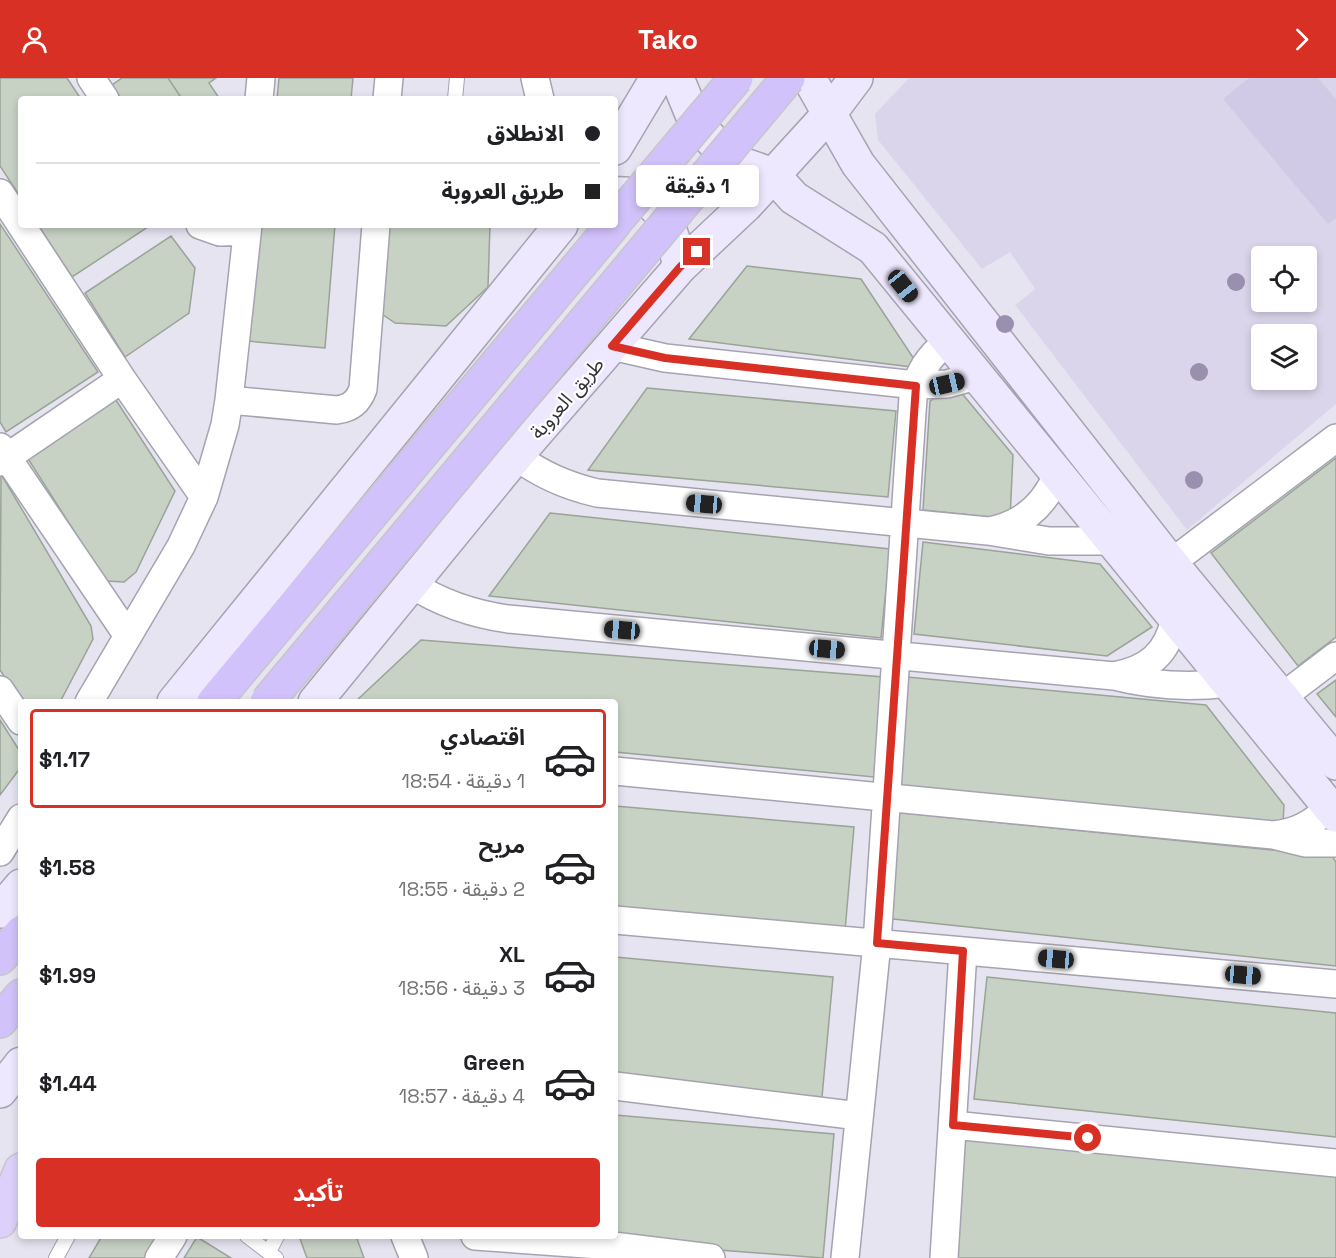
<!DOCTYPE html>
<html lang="ar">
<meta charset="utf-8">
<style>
:root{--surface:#fff;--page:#f2f2f2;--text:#202124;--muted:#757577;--line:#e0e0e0;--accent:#d93025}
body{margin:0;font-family:"Space Grotesk","Noto Sans Arabic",sans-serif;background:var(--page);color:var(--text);direction:rtl;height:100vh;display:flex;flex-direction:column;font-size:22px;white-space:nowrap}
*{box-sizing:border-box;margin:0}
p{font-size:20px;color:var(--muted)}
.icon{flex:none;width:33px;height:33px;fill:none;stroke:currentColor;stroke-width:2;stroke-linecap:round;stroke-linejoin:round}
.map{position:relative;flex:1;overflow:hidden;direction:ltr}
.side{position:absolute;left:18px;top:621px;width:600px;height:540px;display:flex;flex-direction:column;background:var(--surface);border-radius:6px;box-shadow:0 3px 9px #0003;direction:rtl}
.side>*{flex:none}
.top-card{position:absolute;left:18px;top:18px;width:600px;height:132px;border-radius:6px;box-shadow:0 3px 9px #0003;direction:rtl;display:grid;align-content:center;height:132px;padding:0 18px;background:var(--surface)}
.buttons{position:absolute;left:1251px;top:168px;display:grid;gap:12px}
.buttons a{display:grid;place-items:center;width:66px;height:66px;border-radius:6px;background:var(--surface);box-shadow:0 3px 9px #0003;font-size:30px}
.end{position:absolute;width:27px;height:27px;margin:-14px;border:8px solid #d93025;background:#fff;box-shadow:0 0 0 3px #fff}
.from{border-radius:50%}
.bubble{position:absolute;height:42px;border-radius:6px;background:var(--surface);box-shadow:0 3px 9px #0003;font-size:20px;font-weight:700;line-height:42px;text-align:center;direction:rtl}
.car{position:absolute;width:18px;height:36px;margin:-18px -9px;border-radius:8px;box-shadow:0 0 4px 2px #0007;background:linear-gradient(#222 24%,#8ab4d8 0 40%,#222 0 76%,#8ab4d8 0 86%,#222 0)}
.top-card b{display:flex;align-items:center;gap:21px;height:57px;font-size:22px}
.top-card b+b{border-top:2px solid var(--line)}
.top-card i{width:15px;height:15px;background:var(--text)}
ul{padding:10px 0 0;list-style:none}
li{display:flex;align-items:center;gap:18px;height:99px;margin:0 12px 9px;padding:0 6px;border:3px solid transparent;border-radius:6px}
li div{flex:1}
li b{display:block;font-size:22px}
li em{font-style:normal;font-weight:700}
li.on{border-color:var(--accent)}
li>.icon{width:54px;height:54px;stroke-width:1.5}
.button{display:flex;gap:12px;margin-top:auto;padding:12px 18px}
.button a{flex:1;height:69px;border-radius:6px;background:var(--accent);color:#fff;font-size:24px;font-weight:700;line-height:69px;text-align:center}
header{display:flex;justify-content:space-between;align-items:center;height:78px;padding:0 18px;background:var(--accent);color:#fff;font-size:27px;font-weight:700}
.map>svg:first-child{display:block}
.built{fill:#dbd5eb;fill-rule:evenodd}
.green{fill:#d1cae6}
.building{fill:#c7d1c4;stroke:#9aa397;stroke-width:1.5}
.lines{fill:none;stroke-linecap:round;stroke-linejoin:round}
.service-casing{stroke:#a6a3b0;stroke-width:16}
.minor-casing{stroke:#a6a3b0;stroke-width:30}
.secondary-casing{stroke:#a6a3b0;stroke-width:36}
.primary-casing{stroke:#c6c6c7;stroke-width:36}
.trunk-casing{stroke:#c6c6c7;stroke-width:36}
.service{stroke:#fff;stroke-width:14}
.minor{stroke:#fff;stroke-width:27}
.secondary{stroke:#eee8fe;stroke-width:33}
.primary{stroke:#ddd1fc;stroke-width:33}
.trunk{stroke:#d2c2fb;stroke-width:33}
.trunk-bridge-casing{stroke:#c6c6c7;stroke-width:36;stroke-linecap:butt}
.trunk-bridge{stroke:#d2c2fb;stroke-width:33}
.tree{fill:#998faf}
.route{stroke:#d93025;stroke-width:8}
.labels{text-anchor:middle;stroke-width:4.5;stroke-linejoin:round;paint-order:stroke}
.street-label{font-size:20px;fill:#343338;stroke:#fff}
</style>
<header><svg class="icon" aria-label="forward" viewBox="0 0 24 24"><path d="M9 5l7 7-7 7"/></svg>Tako<svg class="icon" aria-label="person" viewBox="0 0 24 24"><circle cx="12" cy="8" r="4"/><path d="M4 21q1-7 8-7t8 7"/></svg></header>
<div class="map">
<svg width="1336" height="1180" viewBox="0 0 1336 1180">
<rect width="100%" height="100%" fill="#e7e4f2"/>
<path class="built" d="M909,0H1336V326L1187,452L1015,227L1035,211L1010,174L982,191L878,62L875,36ZM1262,178H1306V224H1262ZM1262,256H1306V302H1262Z"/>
<path class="green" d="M1249,0H1318L1336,21V140L1328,146L1223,21Z"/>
<path class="building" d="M0,0H67L81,21H21V120L0,88Z
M122,0H168L182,21H121L112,7Z
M168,0H216L209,5L219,20L182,21Z
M279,0H353L351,21H277Z
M0,146L98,294L6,354L0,344Z
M38,147H151L72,199Z
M257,147H335L325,270L247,263Z
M387,147H490L488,209L446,248L395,245L379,234Z
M171,158L195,190L189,235L125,279L85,215Z
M747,188L861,201L920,290L689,261Z
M955,307L1013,377L1010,441L923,432L930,323Z
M647,310L896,333L888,419L588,392Z
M114,319L175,413L136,494L124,504L106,503L25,376Z
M1336,380V559L1298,588L1211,475Z
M1,396L91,548L93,561L60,624H21L0,592Z
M550,435L890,471L881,560L489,518Z
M923,464L1100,486L1152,549L1107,578L914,556Z
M421,562L884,599L874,699L615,674V624H355Z
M907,599L1206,627L1284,727L1283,745L896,707Z
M1336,602V639L1317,616Z
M0,642L21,675V689L0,717Z
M615,728L854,749L845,853L615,833Z
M894,734L1332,778L1336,784V888L884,840Z
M615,879L833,899L822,1019L615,1000Z
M987,899L1336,935V1059L974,1021Z
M615,1037L834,1056L823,1180L538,1158H615Z
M961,1055L1336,1092V1180H952Z
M102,1158H164L151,1180H89Z
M299,1158H356L364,1180H307Z
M197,1159L231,1180H184Z"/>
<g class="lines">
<g class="service-casing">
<path id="service" d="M455,21L457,0
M247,1158L276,1180
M269,1174L277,1158
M56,1180L68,1158"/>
</g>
<g class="minor-casing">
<path id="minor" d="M91,0L105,21
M535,0L540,21
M259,21L261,0
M387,21L389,0
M0,115L122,301L204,419
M200,147L220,154L247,153
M612,268L665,280L916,307L947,306L976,298
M229,322L337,332C351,330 358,324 363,311L376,147
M0,369L128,558
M516,378C541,397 567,408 597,415L988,453L1049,463H1111
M0,384L122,301
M989,453C1022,447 1044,428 1057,397
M1155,497L1336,360
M411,506C442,526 473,536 508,541L1114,598C1153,608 1188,610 1228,605
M1114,598C1149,591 1167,576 1175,541
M0,612L21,643
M1282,619L1336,578
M89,624L181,468L204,419L225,347L229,322L248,147
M615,693L1273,757C1296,755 1313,746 1329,729
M1277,758L1305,765H1336
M0,774L21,740
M615,842L1336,906
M615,1008L859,1038
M953,1047L1336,1085
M405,1158L414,1180
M475,1158L613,1168L711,1180
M159,1180L173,1158
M845,1180L877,865L913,319C918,295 928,279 947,264
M944,1180L963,873"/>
</g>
<g class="secondary-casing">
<path id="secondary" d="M677,0L694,41L715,66L736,84L773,97L794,120L873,170L1336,737
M809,0L858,86L1171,485L1336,685
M615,70L657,0
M615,116C662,113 672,152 680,189
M174,624L561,147
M315,624L516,378L680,189L746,127L829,36L856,0
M0,833L21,808
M0,1013L21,986"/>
</g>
<g class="primary-casing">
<path id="primary" d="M0,1143L21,1092"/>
</g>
<g class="trunk-casing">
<path id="trunk" d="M214,624L613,147
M0,880L21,855
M0,943L21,918"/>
</g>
<use href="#service" class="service"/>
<use href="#minor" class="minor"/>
<use href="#secondary" class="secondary"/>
<use href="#primary" class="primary"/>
<use href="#trunk" class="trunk"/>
<g class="trunk-bridge-casing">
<path id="trunk-bridge" d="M615,144L736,0
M267,624L788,0"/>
</g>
<use href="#trunk-bridge" class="trunk-bridge"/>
</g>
<g class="tree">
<circle cx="1236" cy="204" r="9"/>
<circle cx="1005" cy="246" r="9"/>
<circle cx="1199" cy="294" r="9"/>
<circle cx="1194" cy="402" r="9"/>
</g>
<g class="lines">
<path class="route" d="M697,174L680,189L612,268L665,280L916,308L877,865L963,873L953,1047L1088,1060"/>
</g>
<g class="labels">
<g class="street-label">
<text transform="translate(567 320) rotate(-49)" y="7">طريق العروبة</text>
</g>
</g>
</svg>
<div class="buttons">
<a><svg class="icon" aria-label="locate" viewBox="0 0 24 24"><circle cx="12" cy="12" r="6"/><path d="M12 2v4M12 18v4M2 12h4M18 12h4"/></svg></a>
<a><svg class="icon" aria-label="layers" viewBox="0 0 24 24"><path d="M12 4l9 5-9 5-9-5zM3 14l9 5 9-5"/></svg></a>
</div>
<i class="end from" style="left:1088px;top:1060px"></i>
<i class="end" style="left:697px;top:174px"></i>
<div class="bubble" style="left:636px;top:87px;width:123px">1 دقيقة</div>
<i class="car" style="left:903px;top:208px;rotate:141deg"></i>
<i class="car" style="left:947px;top:306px;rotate:77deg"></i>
<i class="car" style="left:704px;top:426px;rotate:275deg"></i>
<i class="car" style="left:622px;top:552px;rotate:275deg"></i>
<i class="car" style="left:827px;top:571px;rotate:95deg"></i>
<i class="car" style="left:1056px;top:881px;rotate:275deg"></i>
<i class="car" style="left:1243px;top:897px;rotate:95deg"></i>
<div class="top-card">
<b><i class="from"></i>الانطلاق</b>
<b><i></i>طريق العروبة</b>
</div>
<section class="side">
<ul>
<li class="on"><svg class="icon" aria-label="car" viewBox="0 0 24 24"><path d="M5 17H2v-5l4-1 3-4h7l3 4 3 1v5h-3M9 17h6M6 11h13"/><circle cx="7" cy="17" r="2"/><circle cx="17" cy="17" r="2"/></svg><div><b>اقتصادي</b><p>1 دقيقة · 18:54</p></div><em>$1.17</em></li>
<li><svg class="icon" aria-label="car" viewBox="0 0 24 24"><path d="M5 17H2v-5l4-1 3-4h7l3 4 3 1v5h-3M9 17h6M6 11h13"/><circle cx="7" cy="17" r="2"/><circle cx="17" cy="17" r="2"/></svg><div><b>مريح</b><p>2 دقيقة · 18:55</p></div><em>$1.58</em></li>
<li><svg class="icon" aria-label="car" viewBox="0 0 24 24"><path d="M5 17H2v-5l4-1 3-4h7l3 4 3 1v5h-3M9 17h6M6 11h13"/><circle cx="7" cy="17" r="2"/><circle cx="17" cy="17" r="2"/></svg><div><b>XL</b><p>3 دقيقة · 18:56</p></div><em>$1.99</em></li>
<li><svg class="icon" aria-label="car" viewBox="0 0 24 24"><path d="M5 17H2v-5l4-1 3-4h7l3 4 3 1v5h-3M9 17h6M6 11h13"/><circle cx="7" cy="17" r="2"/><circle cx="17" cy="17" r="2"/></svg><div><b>Green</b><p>4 دقيقة · 18:57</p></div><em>$1.44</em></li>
</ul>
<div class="button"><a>تأكيد</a></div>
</section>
</div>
